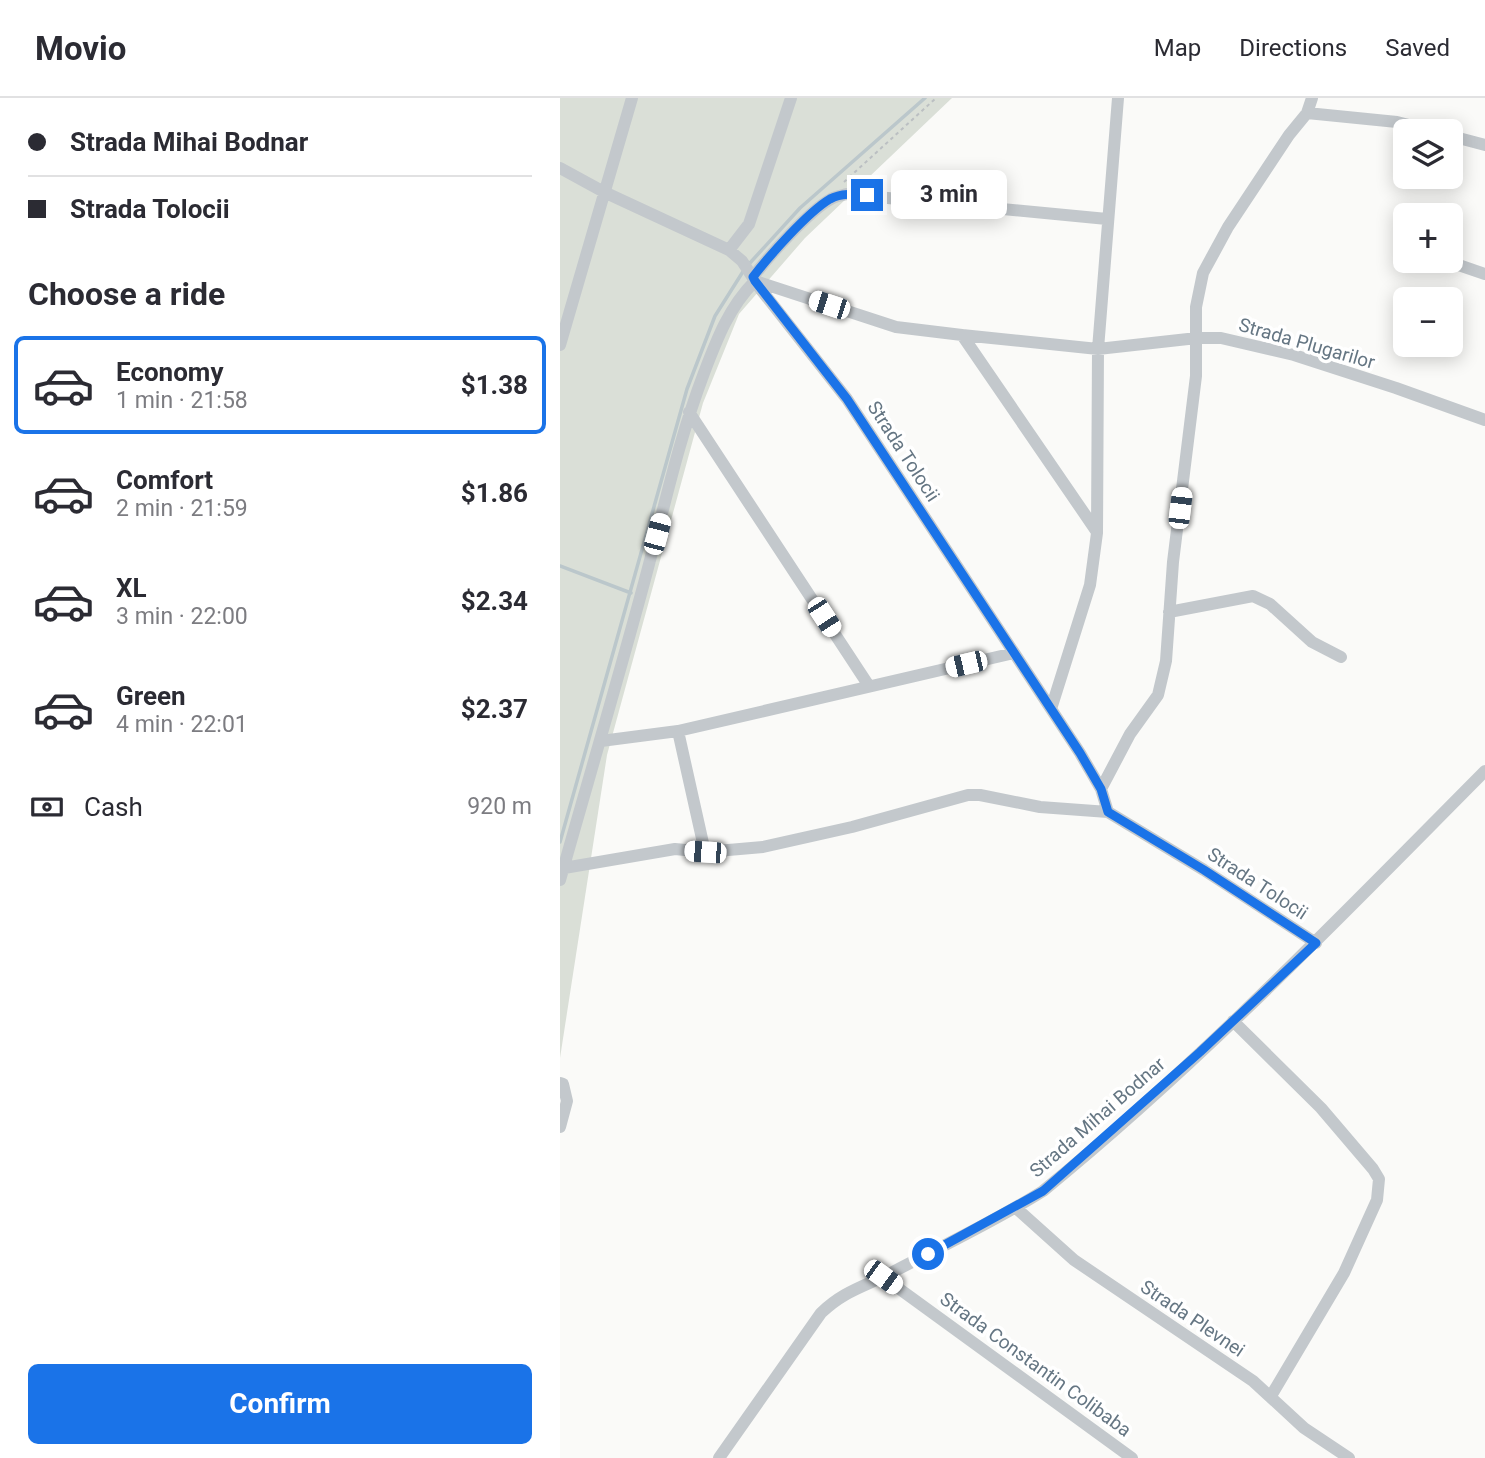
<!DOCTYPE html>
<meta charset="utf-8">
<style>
:root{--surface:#fff;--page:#f7f7f7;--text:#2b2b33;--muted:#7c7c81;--line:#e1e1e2;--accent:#1a73e8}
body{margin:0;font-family:Roboto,sans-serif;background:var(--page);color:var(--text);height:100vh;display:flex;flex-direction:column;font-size:26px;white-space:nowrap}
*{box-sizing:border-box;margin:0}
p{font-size:23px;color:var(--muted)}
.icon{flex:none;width:38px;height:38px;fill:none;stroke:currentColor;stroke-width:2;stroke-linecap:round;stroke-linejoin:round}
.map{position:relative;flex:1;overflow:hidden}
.drawer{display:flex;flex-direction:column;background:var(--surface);width:560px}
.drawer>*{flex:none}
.top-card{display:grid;align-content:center;height:154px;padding:0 28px;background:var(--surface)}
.tools{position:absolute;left:833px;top:21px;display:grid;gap:14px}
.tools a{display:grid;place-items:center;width:70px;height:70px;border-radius:10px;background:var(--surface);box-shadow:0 4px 18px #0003;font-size:35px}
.end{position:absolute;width:32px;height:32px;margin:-16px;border:9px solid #1a73e8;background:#fff;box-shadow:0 0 0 4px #fff}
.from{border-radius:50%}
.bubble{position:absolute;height:49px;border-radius:10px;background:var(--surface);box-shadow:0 4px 18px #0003;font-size:23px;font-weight:700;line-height:49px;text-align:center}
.car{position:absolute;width:21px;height:42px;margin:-21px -10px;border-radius:9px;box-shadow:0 0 5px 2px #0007;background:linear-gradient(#fff 24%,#345 0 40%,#fff 0 76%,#345 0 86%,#fff 0)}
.top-card b{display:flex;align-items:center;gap:24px;height:66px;font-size:26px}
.top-card b+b{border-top:2px solid var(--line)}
.top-card i{width:18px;height:18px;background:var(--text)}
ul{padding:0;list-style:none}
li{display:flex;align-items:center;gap:21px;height:98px;margin:0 14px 10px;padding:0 14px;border:4px solid transparent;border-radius:10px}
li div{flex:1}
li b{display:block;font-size:26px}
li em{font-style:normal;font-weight:700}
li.active{border-color:var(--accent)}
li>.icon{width:63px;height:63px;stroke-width:1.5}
h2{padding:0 28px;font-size:32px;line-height:84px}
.pay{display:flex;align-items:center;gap:18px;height:77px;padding:0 28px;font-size:26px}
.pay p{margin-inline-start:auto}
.cta{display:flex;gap:14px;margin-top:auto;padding:14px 28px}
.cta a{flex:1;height:80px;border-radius:10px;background:var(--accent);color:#fff;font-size:28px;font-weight:700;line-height:80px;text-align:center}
header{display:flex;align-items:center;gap:42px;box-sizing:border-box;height:98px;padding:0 35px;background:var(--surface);border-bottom:2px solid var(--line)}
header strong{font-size:33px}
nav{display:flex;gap:38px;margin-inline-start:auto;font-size:24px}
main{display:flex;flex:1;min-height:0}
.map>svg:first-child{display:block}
.green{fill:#dadfd7}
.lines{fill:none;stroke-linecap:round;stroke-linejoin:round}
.stream{stroke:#bbc7cb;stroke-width:3.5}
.path{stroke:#bbbfc2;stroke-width:2;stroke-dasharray:3.5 3.5;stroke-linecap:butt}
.minor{stroke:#c3c8cc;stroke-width:12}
.route{stroke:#1a73e8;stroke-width:9}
.labels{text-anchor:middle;stroke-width:7;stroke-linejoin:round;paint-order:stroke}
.street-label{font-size:19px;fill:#657683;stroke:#fff}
</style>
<header>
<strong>Movio</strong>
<nav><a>Map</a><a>Directions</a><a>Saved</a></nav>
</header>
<main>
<section class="drawer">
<div class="top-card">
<b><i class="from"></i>Strada Mihai Bodnar</b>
<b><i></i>Strada Tolocii</b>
</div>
<h2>Choose a ride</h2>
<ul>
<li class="active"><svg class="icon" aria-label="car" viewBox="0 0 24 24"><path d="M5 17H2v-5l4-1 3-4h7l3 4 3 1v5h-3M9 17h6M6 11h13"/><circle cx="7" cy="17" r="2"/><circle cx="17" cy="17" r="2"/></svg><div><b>Economy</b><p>1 min · 21:58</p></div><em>$1.38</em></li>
<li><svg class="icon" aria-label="car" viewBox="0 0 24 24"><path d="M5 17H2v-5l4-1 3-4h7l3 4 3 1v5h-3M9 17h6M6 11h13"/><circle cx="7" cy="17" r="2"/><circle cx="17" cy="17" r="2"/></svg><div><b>Comfort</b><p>2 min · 21:59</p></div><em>$1.86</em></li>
<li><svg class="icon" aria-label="car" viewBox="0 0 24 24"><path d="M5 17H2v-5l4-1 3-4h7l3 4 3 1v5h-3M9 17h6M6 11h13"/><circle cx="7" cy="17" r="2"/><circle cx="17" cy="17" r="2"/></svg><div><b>XL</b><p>3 min · 22:00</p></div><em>$2.34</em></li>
<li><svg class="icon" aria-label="car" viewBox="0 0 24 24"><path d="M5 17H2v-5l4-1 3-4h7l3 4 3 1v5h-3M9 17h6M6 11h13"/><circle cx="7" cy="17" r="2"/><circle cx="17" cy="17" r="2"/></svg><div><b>Green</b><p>4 min · 22:01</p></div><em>$2.37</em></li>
</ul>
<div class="pay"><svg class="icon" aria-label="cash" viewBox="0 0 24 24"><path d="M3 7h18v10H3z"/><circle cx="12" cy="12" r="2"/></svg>Cash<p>920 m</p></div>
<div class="cta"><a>Confirm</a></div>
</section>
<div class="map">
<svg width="925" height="1360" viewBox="0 0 925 1360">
<rect width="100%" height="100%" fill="#fafaf8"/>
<path class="green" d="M0,0H392L245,140L179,216L143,305L47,657L0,960Z"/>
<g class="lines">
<path class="stream" d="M189,166L240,110L365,0
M0,468L71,495
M0,744L127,291L155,218L184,172"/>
<path class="path" d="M284,84L376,0"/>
<path class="minor" d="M747,15L837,24L872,33
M891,38L925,47
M0,70L44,94L169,152L189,126L231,0
M887,163L925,176
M193,179C208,159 250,112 271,101C275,98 281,98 286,96L547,121
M195,183L336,229L402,237L538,251L637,240H661L734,257L836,290L925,322
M195,184L287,301L520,655L541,691L548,714
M402,237L537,434
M0,247L72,0
M129,314L309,588
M609,514L693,498L710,506L752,544L781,559
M491,611L530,487L537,435L538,251L558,0
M118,633L145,754
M41,643L118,633L454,555
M541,691L570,636L598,597L606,563L613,464L636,278V209L643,175L668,129L729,37L747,15L752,0
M4,770L115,751L145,754L203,749L292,729L408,697H420L480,709L548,714L644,772L756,845
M0,782C28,683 57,585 84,485C103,415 118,343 144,275C157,241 169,209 195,183L182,163L169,152
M673,923L761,1010L813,1071L819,1081L817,1102L784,1175L711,1298
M0,985L3,986L7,1003L0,1029
M456,1110L514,1162L693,1283L744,1330L789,1360
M323,1179L572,1360
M159,1360L261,1215C284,1193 303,1189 331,1175C382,1148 434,1124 483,1093C640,965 782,817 925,673"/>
</g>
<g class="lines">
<path class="route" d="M307,97C294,96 281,95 270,101C248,114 209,158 193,179L195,183L287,301L520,655L541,691L548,714L644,772L756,845L640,954L483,1093L368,1156"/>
</g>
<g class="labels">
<g class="street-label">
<text transform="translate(747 245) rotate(16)" y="7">Strada Plugarilor</text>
<text transform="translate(344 353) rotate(57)" y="7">Strada Tolocii</text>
<text transform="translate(698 785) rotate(33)" y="7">Strada Tolocii</text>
<text transform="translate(537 1019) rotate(-41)" y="7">Strada Mihai Bodnar</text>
<text transform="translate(633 1220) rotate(34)" y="7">Strada Plevnei</text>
<text transform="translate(476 1266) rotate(36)" y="7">Strada Constantin Colibaba</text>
</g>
</g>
</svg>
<div class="tools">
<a><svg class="icon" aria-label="layers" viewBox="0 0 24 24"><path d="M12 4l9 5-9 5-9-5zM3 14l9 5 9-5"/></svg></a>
<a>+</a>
<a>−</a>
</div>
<i class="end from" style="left:368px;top:1156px"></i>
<i class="end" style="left:307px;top:97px"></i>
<div class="bubble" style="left:331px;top:72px;width:116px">3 min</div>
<i class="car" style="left:269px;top:207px;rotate:288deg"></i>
<i class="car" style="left:620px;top:410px;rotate:7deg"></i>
<i class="car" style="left:97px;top:436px;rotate:15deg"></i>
<i class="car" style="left:264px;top:519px;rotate:147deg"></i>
<i class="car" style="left:406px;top:566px;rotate:257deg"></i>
<i class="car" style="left:145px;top:754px;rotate:274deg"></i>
<i class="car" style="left:323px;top:1179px;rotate:126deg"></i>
</div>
</main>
